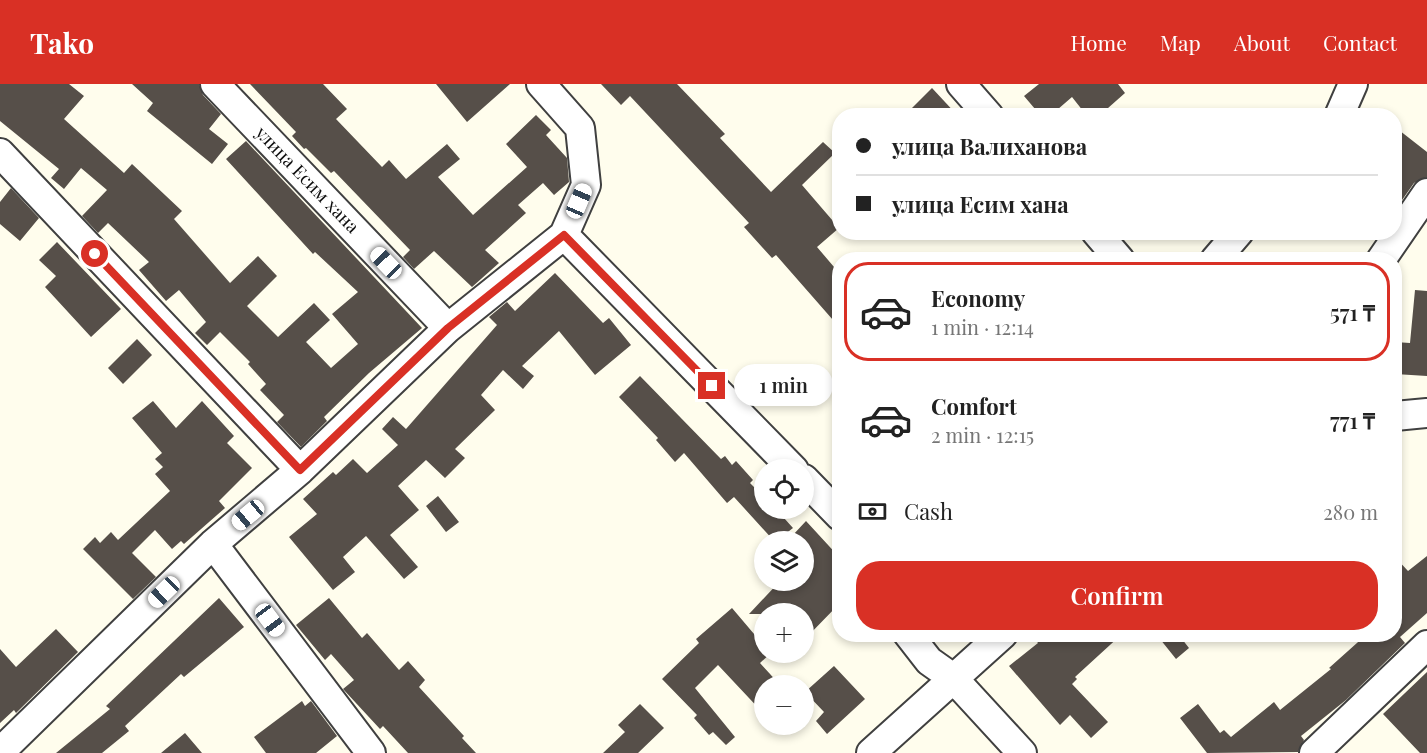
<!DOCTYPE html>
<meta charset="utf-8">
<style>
:root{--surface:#fff;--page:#f2f2f2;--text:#222;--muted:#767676;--line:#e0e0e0;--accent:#d93025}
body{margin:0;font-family:"Playfair Display",serif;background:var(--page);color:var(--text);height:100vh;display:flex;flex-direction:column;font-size:22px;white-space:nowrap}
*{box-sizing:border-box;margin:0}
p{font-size:20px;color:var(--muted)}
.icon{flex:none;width:33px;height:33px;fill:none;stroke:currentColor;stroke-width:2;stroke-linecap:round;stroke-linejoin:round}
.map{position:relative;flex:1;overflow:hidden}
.details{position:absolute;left:832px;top:168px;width:570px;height:390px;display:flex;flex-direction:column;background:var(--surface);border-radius:24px;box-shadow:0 3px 9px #0003}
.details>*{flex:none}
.hud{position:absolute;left:832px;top:24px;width:570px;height:132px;border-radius:24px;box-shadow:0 3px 9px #0003;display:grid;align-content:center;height:132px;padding:0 24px;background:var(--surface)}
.controls{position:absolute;left:754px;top:375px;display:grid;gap:12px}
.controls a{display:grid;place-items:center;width:60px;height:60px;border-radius:50%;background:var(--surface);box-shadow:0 3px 9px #0003;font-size:30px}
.end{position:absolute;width:27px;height:27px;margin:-14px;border:8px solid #d93025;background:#fff;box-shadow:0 0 0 3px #fff}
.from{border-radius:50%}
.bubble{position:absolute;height:42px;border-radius:21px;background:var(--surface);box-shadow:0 3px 9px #0003;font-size:20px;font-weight:600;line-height:42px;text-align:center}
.car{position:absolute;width:18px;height:36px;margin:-18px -9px;border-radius:8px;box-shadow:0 0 4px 2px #0007;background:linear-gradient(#fff 24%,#345 0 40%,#fff 0 76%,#345 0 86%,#fff 0)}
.hud b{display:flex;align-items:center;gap:21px;height:57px;font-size:22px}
.hud b+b{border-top:2px solid var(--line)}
.hud i{width:15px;height:15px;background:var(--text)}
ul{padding:10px 0 0;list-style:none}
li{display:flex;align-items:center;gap:18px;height:99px;margin:0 12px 9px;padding:0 12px;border:3px solid transparent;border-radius:24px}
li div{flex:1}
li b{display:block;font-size:22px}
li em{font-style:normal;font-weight:600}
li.active{border-color:var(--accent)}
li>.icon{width:54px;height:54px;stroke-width:1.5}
.pay{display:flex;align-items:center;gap:15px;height:66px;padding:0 24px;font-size:22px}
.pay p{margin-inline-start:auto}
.button{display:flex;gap:12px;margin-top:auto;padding:12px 24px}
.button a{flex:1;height:69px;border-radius:24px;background:var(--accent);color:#fff;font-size:24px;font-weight:600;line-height:69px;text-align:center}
header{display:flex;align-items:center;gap:36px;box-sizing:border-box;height:84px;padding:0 30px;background:var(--accent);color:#fff}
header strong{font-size:28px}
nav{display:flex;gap:33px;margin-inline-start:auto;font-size:21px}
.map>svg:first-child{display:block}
.building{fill:#564f49}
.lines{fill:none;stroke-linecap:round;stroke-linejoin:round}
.minor-casing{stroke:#404040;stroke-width:32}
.minor{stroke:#fff;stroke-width:28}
.route{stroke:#d93025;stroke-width:8}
.labels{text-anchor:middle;stroke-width:6;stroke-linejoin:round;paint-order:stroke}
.street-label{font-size:18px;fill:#0d0d0d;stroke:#fff}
</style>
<header>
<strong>Tako</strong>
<nav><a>Home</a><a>Map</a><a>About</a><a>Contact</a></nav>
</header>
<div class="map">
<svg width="1427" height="669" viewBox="0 0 1427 669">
<rect width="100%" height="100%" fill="#fffded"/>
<path class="building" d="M0,0H69L84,12L64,35L124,89L132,80L182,127L174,135L230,199L258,172L277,192L247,222L278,253L314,219L330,236L306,258L331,284L358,260L332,230L358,208L315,168L313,170L226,75L246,57L422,244L369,289L324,333L327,337L301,363L277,338L284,331L260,306L266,300L248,280L250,278L220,248L207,261L195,249L206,238L179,206L166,217L139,186L149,178L108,139L98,149L82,132L107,106L81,84L64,105L51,94L59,85L0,37Z
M132,0H199L203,11L221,30L209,45L228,60L212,80L147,27L153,19Z
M250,0H323L347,25L336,35L382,83L389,76L406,95L447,60L460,75L438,93L473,131L527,83L506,60L536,31L551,46L546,51L567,74L569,98L554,111L543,99L518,121L526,129L485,166L499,179L472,203L434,167L414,185L403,173L410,166L334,87L331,89L306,64L304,65L292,52L296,48Z
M436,0H510L467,38Z
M601,0H677L725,50L720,54L771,108L823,58L835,69L802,101L839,144L817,163L840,190V244L776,171L772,174L744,143L749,139L630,12L621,21Z
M1039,0H1118L1125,9L1099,32H1087L1072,13L1050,32H1041L1024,12Z
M932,4L958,32H904Z
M1395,43L1427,68V93L1414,99L1395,126Z
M11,104L39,134L20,157L0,140V118Z
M57,158L121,225L91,253L45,203L56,192L39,176Z
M555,189L603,239L609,234L631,261L595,291L559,247L522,282L534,292L523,305L503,286L481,311L495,326L455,365L465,374L445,394L426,376L398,402L419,426L390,451L418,483L404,495L366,452L343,473L355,488L333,506L289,453L317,430L303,415L333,388L336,391L353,375L367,389L398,361L382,345L393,333L406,345L497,241L489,233L507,218L515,227Z
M1415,206L1427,207V292L1395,290V258L1410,259Z
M137,255L152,271L123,300L108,284Z
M640,292L721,375L725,372L732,381L736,377L753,396L750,399L765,414V424H775L793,444L775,458L734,413L727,419L684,369L675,378L656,356L658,354L619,313Z
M153,317L176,344L202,317L234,352L227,359L252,384L219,417L225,424L184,460L181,457L172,465L155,446L132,469L156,493L133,515L83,465L95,453L100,459L111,448L118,456L170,407L155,390L163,383L155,375L162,369L132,334Z
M438,412L459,438L446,448L426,422Z
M806,437L840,474V519L804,556V530H749L781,496H804V480L812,472L804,463V458H798L792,452Z
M1427,472V529L1400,553L1405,559L1346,616L1301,652L1304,656L1298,668L1207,669L1180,634L1198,620L1220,649L1224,646L1231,653L1274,618L1280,626L1331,585L1329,584L1367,550H1395V473L1408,487Z
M219,514L244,543L184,593L181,590L125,642L129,647L102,669H56L110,625L106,622Z
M329,514L362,554L367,549L399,586L408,577L425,596L419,603L464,652L462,654L476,669H408L383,642L380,645L343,605L354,596L331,570L325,576L296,541Z
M732,524L765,563V568L771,569L760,579L781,602H765V631L718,581L695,604L735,653L726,661L713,648L709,651L694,634L697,631L662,595L699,559L696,555Z
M56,545L78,568L16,629L14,626L0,639V565L16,583Z
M1031,550H1122L1075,593L1077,595L1072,600L1108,638L1091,654L1070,631L1060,641L1009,582L1038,559Z
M1156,550H1178L1189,564L1176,575Z
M834,582L865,615L827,650L816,637L824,628L805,608Z
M1427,588V669H1420L1383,630Z
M302,617L305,622L311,617L337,652L316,669H266L254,653Z
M640,620L664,644L638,669H603L625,648L618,641Z
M185,649L202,669H161Z"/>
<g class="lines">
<g class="minor-casing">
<path id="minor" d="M215,0L448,244
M541,0L580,44L586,101L564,151L794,386
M961,0L989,32
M1339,32L1353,0
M0,69L300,386
M1096,148L1120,176
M1215,176L1239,148
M1381,176L1427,109
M1395,332L1427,329
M804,395L840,432
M213,460L371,669
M908,550L929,577L953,594L1022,669
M0,668L213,460L300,386L448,244L564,151
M871,669L1003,550
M1314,669L1427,561"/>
</g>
<use href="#minor" class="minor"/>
</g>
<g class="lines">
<path class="route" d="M95,170L300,386L448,244L564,151L712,302"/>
</g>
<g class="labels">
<g class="street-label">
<text transform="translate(307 96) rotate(46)" y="6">улица Есим хана</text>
</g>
</g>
</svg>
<div class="controls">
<a><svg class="icon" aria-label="locate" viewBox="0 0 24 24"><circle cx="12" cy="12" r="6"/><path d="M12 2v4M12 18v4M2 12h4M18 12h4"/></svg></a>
<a><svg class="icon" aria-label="layers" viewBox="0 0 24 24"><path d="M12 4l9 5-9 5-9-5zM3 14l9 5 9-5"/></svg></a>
<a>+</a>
<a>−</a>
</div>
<i class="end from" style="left:95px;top:170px"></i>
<i class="end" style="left:712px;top:302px"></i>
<div class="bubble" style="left:734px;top:280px;width:99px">1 min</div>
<i class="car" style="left:579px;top:117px;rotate:23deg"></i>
<i class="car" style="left:386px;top:179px;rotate:316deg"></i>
<i class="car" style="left:248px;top:431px;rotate:230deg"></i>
<i class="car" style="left:164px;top:508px;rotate:226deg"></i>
<i class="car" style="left:270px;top:536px;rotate:143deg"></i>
<div class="hud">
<b><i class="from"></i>улица Валиханова</b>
<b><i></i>улица Есим хана</b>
</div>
<section class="details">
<ul>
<li class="active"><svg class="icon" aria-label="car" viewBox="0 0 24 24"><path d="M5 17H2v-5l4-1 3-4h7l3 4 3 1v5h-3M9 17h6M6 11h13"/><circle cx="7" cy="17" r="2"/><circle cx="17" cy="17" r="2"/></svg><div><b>Economy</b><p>1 min · 12:14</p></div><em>571 ₸</em></li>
<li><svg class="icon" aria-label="car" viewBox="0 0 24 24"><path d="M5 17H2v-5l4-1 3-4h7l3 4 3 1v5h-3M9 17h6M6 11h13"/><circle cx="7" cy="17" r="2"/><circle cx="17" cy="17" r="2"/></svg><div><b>Comfort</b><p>2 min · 12:15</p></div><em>771 ₸</em></li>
</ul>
<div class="pay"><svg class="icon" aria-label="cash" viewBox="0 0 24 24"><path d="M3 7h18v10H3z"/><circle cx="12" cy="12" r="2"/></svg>Cash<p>280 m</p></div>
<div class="button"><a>Confirm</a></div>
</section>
</div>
